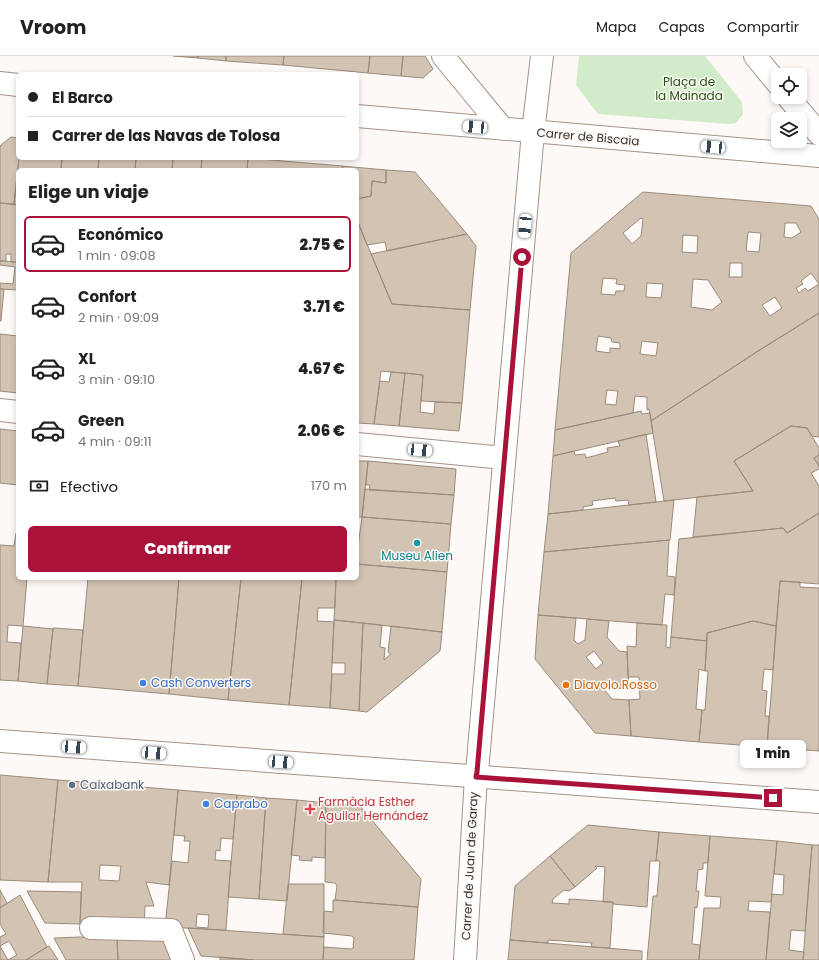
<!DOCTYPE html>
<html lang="es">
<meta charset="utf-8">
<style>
:root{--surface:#fff;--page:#f2f2f2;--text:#222;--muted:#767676;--line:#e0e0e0;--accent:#a91239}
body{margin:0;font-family:Poppins,sans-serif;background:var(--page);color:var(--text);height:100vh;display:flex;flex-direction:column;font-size:15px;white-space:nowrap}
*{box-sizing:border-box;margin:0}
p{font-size:13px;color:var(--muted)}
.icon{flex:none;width:22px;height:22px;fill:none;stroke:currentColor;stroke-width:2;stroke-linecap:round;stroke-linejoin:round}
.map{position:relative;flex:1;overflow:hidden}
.drawer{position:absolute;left:16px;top:112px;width:343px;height:412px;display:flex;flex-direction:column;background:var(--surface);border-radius:6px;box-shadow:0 2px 6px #0003}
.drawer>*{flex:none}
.hud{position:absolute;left:16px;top:16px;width:343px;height:88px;border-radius:6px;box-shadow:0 2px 6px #0003;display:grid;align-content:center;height:88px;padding:0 12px;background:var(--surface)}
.controls{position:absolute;left:771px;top:12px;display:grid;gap:8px}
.controls a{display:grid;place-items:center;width:36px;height:36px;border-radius:6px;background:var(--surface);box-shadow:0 2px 6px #0003;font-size:20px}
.end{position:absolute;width:18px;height:18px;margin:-9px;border:5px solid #a91239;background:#fff;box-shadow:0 0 0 2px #fff}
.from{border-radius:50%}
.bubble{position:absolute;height:28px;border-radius:6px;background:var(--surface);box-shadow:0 2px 6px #0003;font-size:13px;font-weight:800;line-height:28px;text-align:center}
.car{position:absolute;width:12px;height:24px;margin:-12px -6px;border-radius:5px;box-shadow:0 0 3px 1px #0007;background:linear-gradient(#fff 24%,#345 0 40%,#fff 0 76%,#345 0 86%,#fff 0)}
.hud b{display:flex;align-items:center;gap:14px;height:38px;font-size:15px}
.hud b+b{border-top:1px solid var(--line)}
.hud i{width:10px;height:10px;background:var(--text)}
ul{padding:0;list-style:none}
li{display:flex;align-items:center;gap:12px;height:56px;margin:0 8px 6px;padding:0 4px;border:2px solid transparent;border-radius:6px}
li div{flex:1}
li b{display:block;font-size:15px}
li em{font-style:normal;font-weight:800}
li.on{border-color:var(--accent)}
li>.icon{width:36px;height:36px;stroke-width:1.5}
h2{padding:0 12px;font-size:18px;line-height:48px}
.pay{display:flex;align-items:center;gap:10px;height:44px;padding:0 12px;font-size:15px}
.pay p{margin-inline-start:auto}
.button{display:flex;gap:8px;margin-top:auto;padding:8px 12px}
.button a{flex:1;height:46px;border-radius:6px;background:var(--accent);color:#fff;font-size:16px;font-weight:800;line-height:46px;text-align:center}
header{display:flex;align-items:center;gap:24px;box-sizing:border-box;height:56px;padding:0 20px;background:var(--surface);border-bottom:1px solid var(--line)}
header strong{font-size:19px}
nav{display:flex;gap:22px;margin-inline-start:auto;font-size:14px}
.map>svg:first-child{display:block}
.green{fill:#d2ecca}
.building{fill:#d3c3b3;stroke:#9a8b7c;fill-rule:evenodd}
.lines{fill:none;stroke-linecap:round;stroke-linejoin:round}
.minor-casing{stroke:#a69287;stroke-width:24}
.secondary-casing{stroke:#a69287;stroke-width:24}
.minor{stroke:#fff;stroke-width:22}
.secondary{stroke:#fff;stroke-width:22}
.route{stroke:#a91239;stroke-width:5}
.culture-dot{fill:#0f9aa8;stroke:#fdf9f6;stroke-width:1.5}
.shop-dot{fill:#3f7fe0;stroke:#fdf9f6;stroke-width:1.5}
.food-dot{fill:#e8710a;stroke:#fdf9f6;stroke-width:1.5}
.service-dot{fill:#5c6f8a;stroke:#fdf9f6;stroke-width:1.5}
.health-dot{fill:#e0444e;stroke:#fdf9f6;stroke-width:1.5}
.labels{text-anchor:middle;stroke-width:3;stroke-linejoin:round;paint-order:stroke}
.park-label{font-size:12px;fill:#255411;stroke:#fdf9f6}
.street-label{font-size:12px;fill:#39302c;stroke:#fdf9f6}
.culture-label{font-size:12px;fill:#0d838f;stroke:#fdf9f6}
.shop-label{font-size:12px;fill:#366cbe;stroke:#fdf9f6;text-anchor:start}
.food-label{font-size:12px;fill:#c56008;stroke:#fdf9f6;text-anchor:start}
.service-label{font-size:12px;fill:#4e5e75;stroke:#fdf9f6;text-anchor:start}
.health-label{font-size:12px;fill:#be3a42;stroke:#fdf9f6;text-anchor:start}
</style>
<header>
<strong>Vroom</strong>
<nav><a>Mapa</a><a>Capas</a><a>Compartir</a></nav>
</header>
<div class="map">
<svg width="819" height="904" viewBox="0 0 819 904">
<rect width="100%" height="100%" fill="#fdf9f6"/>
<path class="green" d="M579,0H705L742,46L743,58L736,67L729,68L598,58L576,29Z"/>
<path class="building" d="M173,0H198V2Z
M198,0H226V5L198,2Z
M226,0H284L283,9L226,5Z
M284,0H370L368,17L283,9Z
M370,0H403L401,20L368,17Z
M403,0H425L433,13L423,22L401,20Z
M11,81L18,82L19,102L14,148L0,147V90Z
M19,102H62L61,114H18V149L14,148Z
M62,102H99L98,114H61Z
M99,102H136L135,114H98Z
M136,102H173L172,114H135Z
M173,102H202L201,114H172Z
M202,102H248L247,114H201Z
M248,102L342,110L344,114H247Z
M342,110L386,114V127L372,125L371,140L357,143V114H344Z
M386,114L415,116L467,178L387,195L385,186L367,189L357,164V143L371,140L372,125L386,127Z
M643,136L811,150L819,163V257L755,297L651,365L649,353L647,354V341L635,340L633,357L555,374L571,197ZM641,162L643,163L641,180L632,188L623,177ZM785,167H796L801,176L792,182L784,181ZM748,176L761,177L759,196L746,195ZM683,179L698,180L697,197L682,196ZM730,207H742V221H729ZM811,217L819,228L808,235L805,232L799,237L796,232L803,228L801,225ZM603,222L617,223L616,228L625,229L624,235H616L615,239L601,238ZM693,223L708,224L722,246L712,254L691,251ZM647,227L663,228L661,242L646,241ZM775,241L782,252L770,260L762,249ZM598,280L611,282L612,286L620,287V293L610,292V297L596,295ZM642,285L658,287L656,300L640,298ZM607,334L618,335L616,349L605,348Z
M0,147L18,149V206H11V198H6V205H0Z
M357,164L392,248L470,254L462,347L421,345L423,319L381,315L374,368L357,367Z
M467,178L476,190L470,254L392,248L371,198Z
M0,205L18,206V234L0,233V227L13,228L15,211L0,209Z
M0,233H4L1,265H0Z
M819,257V381L812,380L807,372L791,370L734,405L753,435L664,445L651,365L755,297Z
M0,278L18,280V337L0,335Z
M391,316L405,317L399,370L374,368L380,325L389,326Z
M405,317L423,319L420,356L434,358L435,346L462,347L459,375L399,370Z
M641,355L642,358L650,357L653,377L553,400L555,374Z
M791,370L807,372L819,392V399L814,402L819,410V413L811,417L819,430V457L787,477L783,472L693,481L697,441L753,435L734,405Z
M0,373L18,375V429L0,427Z
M646,378L656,446L629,449L628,444L616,445L615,442L592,445L593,449L583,451V454L548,458L553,400L574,395L575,399L585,398L586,402L608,396L607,392L620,390L618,385Z
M819,399V410L814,402Z
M357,405H368L362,461H357Z
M368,405L456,413L454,439L369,434L370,429H366Z
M365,433L454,439L451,468L362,461Z
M674,444L670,484L544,496L548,458Z
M819,457V528L780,525L776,570L753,565L707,577V585L671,581L679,483L783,472L787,477Z
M362,461L451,468L447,516L357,508V498Z
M16,477H18V522H27L23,570L8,569L7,586L21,587L18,625L0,624V489L14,490Z
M669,484L667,520L675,521L674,539L665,538L662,569L538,559L544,496Z
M357,508L447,516L442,576L334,564L336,522H357Z
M88,522H179L169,638L78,630Z
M179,522H241L228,644L169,638Z
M241,522H302L289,649L228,644Z
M302,522H336L335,552H318L317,565L334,566L330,652L289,649Z
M780,525L800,526V531L819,532V695L767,691Z
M538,559L576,562L574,584L578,588L585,584L587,563L609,565L607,581L619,595L627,596L629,633L602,631L612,643L629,644L631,680L595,677L535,603ZM594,595L603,607L596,613L586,601Z
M334,564L363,567L359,655L330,652L332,618H345V607H332Z
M753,565L776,570L773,614L764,613L762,634L767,635L765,660H769L767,691L699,686L702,654H705L708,615H705L707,577Z
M363,567L382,569L380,591L385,592L384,604L391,598L388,596L391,570L442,576L440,595L367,656L359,655Z
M637,567L667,569L666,591L670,592L671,581L707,585L705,615L699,613L696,653L702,654L699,686L631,680L629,644L640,643L639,621H628L627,590L636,591Z
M23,570L53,573L47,628L18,625Z
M53,572L83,574L78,630L47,628Z
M0,719L58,724L48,826L0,824Z
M58,724L178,734L169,829L146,826L154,850H145L144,870L80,868L82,826H48ZM100,809L121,810L119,825L99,824Z
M178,734L237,739L233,783L221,782L220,795L216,794L215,804L231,805L226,874L165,871L172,805L188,807L190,785H184L185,780L174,779ZM197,858L209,859L208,872L196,871Z
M237,739L266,742L259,843L228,841Z
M266,742L297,744L287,845L259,843Z
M297,744L326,747L325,802L312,801V805L299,804L300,800L291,799Z
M326,747L360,750L421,823L418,851L335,844L337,830L335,827L325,826Z
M588,769L659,776L656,805H650L647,851L613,848V846H603L605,811L595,810L597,812L575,831L550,800Z
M659,776L710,780L708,807H703V813L698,814L696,835H699L697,852L695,851L692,888L700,889L699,904H647L653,840H657L660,805H656Z
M710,780L777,785L771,846L749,845L748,855L770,856L766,904H699L704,852H720L721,841L705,840Z
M777,785L812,789L805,875L791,874L789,894L804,896L803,904H766L772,838L783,839L784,819L774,818Z
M812,789H819V904H803Z
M550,800L575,831L569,835L564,834L553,843L552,847L569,848V843L613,846L610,892L591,891L592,887L548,884V887L510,884L515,830Z
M288,828H324V881L283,878Z
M0,834L7,847L0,852Z
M27,835L81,836L80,868L45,867Z
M20,839L47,891L26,904H0V881L6,878L0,868V852ZM9,885L17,899L8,904L0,890Z
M333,844L418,851L414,904H323L324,891L351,893L354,891L353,890L354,882L352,880L323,877L324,855L333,856Z
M188,872L324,881L323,904H254L201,900Z
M80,881L117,882L118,904H66L54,882Z
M117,882H162L171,904H118Z
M510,884L642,895V904H508Z
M49,890L58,904H26L47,891Z
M220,901L254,904H220Z"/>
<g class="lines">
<g class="minor-casing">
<path id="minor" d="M443,0L503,73
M755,0L778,28
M0,27L18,29
M788,41L819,78
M357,60L819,100
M0,354L18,356
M357,388L504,402
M91,872L171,874L183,904
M465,904L476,721L477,716L533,76L542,0"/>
</g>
<g class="secondary-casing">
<path id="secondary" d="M0,685L819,746"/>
</g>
<use href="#minor" class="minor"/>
<use href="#secondary" class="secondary"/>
</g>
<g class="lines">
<path class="route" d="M522,201L477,716L476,721L773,742"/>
</g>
<circle class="culture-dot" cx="417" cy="487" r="4"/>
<g class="shop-dot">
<circle cx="143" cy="627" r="4"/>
<circle cx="206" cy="748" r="4"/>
</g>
<circle class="food-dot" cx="566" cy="629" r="4"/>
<circle class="service-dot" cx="72" cy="729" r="4"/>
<path class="health-dot" d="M308 747h4v4h4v4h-4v4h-4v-4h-4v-4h4z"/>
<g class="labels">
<g class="park-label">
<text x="689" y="30">Plaça de<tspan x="689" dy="14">la Mainada</tspan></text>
</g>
<g class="street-label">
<text transform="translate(588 81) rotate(5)" y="4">Carrer de Biscaia</text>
<text transform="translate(470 810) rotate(-87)" y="4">Carrer de Juan de Garay</text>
</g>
<g class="culture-label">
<text x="417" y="504">Museu Alien</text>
</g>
<g class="shop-label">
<text x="151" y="631">Cash Converters</text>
<text x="214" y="752">Caprabo</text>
</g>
<g class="food-label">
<text x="574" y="633">Diavolo Rosso</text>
</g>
<g class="service-label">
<text x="80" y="733">Caixabank</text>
</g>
<g class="health-label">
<text x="318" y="750">Farmàcia Esther<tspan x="318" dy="14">Aguilar Hernández</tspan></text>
</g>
</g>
</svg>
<div class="controls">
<a><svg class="icon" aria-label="locate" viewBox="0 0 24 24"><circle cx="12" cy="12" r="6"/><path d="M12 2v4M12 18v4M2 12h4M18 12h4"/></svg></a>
<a><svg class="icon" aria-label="layers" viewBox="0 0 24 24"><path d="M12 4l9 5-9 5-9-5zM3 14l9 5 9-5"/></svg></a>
</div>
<i class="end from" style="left:522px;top:201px"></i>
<i class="end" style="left:773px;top:742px"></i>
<div class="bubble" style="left:740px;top:684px;width:66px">1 min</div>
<i class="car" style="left:475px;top:71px;rotate:275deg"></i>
<i class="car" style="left:713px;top:91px;rotate:275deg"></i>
<i class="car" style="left:525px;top:170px;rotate:185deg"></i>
<i class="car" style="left:420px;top:394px;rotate:95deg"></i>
<i class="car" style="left:74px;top:691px;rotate:94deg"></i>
<i class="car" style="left:154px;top:697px;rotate:94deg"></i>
<i class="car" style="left:281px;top:706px;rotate:94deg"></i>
<div class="hud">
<b><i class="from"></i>El Barco</b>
<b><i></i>Carrer de las Navas de Tolosa</b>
</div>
<section class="drawer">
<h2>Elige un viaje</h2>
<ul>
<li class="on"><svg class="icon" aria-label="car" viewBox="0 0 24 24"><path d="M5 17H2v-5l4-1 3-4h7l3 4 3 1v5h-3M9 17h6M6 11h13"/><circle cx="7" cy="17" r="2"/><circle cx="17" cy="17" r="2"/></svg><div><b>Económico</b><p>1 min · 09:08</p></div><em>2.75 €</em></li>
<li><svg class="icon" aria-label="car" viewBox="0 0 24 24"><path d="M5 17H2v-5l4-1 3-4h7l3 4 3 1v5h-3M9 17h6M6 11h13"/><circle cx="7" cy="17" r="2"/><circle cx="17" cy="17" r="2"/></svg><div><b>Confort</b><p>2 min · 09:09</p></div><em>3.71 €</em></li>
<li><svg class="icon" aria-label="car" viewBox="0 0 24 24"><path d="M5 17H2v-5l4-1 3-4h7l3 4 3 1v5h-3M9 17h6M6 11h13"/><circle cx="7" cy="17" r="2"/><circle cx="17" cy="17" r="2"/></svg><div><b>XL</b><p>3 min · 09:10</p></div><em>4.67 €</em></li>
<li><svg class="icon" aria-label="car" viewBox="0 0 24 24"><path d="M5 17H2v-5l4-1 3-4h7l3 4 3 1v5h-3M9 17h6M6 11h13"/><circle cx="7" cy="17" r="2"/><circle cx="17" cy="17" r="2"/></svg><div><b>Green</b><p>4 min · 09:11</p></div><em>2.06 €</em></li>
</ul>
<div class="pay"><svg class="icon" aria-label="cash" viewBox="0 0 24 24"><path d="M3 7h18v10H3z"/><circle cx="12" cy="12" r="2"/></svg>Efectivo<p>170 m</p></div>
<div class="button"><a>Confirmar</a></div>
</section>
</div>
